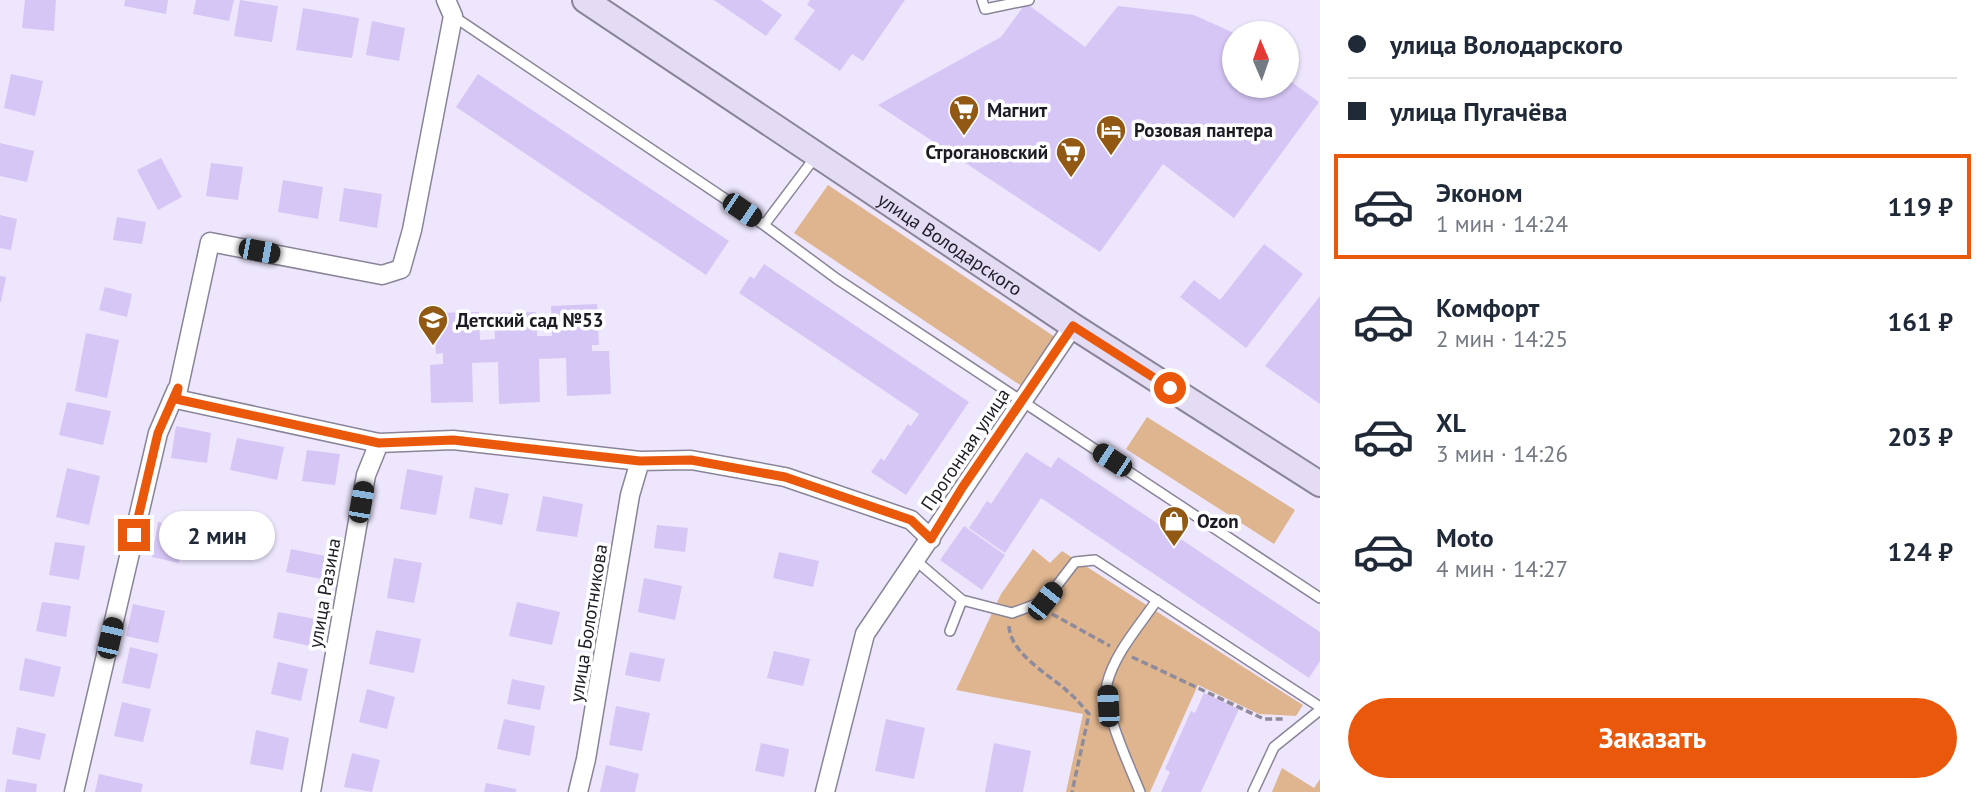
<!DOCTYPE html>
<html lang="ru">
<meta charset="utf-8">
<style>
:root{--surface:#fff;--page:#f6f6f7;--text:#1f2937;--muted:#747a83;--line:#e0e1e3;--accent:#ea580c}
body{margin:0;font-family:"PT Sans",sans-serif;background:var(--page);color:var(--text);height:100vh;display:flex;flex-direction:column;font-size:26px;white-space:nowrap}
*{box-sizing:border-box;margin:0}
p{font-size:23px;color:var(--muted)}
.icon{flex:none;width:38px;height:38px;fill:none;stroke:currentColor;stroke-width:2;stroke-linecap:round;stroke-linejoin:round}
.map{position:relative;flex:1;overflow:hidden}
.details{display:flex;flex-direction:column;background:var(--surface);width:665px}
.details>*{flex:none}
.hud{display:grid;align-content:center;height:154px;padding:0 28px;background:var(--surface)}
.needle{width:46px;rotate:358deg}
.controls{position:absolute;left:1222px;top:21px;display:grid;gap:14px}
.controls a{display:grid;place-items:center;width:77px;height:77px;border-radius:50%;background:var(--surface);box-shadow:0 2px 5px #0004;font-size:35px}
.end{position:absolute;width:32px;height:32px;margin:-16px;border:9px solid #ea580c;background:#fff;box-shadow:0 0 0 4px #fff}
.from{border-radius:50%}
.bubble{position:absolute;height:49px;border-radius:24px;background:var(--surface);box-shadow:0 2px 5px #0004;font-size:23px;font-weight:800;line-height:49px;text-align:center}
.car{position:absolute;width:21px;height:42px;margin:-21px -10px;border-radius:9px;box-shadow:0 0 5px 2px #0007;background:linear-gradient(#222 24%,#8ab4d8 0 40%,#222 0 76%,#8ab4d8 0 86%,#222 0)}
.hud b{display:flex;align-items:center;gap:24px;height:66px;font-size:26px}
.hud b+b{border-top:2px solid var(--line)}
.hud i{width:18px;height:18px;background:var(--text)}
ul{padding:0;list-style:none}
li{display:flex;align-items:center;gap:21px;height:105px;margin:0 14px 10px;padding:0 14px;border:4px solid transparent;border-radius:0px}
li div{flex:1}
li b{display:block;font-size:26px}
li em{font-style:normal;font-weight:800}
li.current{border-color:var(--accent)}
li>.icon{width:63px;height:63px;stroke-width:1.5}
.button{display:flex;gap:14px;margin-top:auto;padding:14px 28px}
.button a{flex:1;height:80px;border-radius:42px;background:var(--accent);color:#fff;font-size:28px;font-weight:800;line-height:80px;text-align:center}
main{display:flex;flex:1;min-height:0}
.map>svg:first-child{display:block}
.green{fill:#deb58f}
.building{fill:#d6c6f6}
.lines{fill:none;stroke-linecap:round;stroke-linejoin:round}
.service-casing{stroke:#8a8498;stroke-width:12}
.minor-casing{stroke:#8a8498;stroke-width:21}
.secondary-casing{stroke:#8a8498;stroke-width:28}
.path{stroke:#8f8b9b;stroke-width:3.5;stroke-dasharray:7 3.5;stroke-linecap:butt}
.service{stroke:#fff;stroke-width:9}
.minor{stroke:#fff;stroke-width:18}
.secondary{stroke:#e4dbf4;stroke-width:24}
.route{stroke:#ea580c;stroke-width:9}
.labels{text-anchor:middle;stroke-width:7;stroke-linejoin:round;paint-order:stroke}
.poi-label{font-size:19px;font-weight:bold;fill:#1d1b23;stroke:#fff;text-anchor:start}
.street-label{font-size:19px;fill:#1d1b23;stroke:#fff}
</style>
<main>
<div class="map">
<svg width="1320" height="792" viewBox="0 0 1320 792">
<rect width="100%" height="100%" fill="#ede6fd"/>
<path class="green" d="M828,185L1055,337L1023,387L794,233Z
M1147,417L1295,510L1274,544L1126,449Z
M1033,549L1050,563L1062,551L1303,705L1296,716L1259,714L1198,685L1150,792H1066L1083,714L956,690L1001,594Z
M1282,768L1314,788L1320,779V792H1272Z"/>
<path class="building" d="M25,0H56L54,31L22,28Z
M125,0H168L166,14L124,6Z
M196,0H234L229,21L193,14Z
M240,0L278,6L272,42L234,36Z
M714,0H761L782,15L766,36Z
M810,0H905L863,61L852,54L840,71L794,39L815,10L807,5Z
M1026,3L1085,47L1118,6L1194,15L1234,33V86H1286V78L1319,102L1234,218L1163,164L1100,252L878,105L1001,37Z
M303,8L359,18L352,58L296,50Z
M372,21L405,28L399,61L366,55Z
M11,74L43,81L35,116L4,108Z
M478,74L729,241L706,275L456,107Z
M0,143L34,151L27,182L0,176Z
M161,158L182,197L158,210L137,170Z
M211,163L243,167L238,200L206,196Z
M283,180L323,187L318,219L278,212Z
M344,188L382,194L377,228L339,221Z
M0,215L17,219L11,250L0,248Z
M117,217L146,222L142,244L113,240Z
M1264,244L1303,274L1246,348L1180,297L1194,280L1220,300Z
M764,264L969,402L906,495L871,472L881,458L884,461L908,424L911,426L919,414L739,293L750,276L754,279Z
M0,276L6,277L1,302H0Z
M105,287L132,294L127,317L99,310Z
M1320,296V404L1265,366Z
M597,304L599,345H592V351H609L611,394L567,396L566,358L539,359L540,402L499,404L498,362L472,363L473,402L431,403L430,365L443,364V353L436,354L434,313L479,312L480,340L495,339L494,313L536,312L537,336H552L551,306Z
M86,333L119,340L107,398L75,391Z
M67,402L111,411L103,445L59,435Z
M176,426L211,433L207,463L171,458Z
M237,438L284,447L277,480L230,470Z
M307,450L340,454L335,485L302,481Z
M1026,452L1051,468L1058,457L1320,632V661L1309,678L1041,498L1005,553L969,528L987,501L991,504Z
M67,468L100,476L89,525L56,517Z
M407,469L443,476L436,515L400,509Z
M475,487L509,494L502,525L469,518Z
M543,496L583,504L577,537L536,531Z
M158,522L186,528L179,563L152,557Z
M657,525L688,528L685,552L654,548Z
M964,526L1005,555L982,590L940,560Z
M55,542L85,546L79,580L49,575Z
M291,549L325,556L321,579L286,572Z
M779,552L819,561L813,587L773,578Z
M394,558L422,563L414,603L387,598Z
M644,578L682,586L675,620L638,612Z
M42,602L71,606L66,637L36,631Z
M517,602L560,612L552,645L509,636Z
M133,604L165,611L158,643L126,636Z
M278,612L315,619L310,646L273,638Z
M376,630L421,639L414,673L369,664Z
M130,647L158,654L150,689L122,683Z
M774,651L810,659L803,686L767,678Z
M630,652L665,659L660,682L625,675Z
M25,658L61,667L54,697L19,690Z
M278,662L308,669L301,701L271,694Z
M512,679L545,686L540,710L507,704Z
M367,689L395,697L387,729L359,722Z
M1204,693L1239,709L1201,792H1161L1170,772L1165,769L1191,711L1195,713Z
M122,702L151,709L143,742L114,736Z
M616,706L650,713L642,751L609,745Z
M504,719L535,726L530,756L497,749Z
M886,719L925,728L914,779L875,771Z
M17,727L46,734L40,760L12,754Z
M256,730L289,738L283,770L250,764Z
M761,743L789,749L784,777L755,771Z
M994,743L1031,751L1023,792H985Z
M352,753L380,760L372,792L344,787Z
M606,765L639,774L635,792H600Z
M99,774L143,784L141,792H95Z
M7,779L37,784L36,792H5Z
M486,783L516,789V792H484Z"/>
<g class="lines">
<g class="service-casing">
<path id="service" d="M982,0L985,9L1029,0
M453,16L764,225L837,279L1320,598
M764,225L816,156
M914,559L962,600L1012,613L1045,601L1075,562L1095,560L1320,707
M950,631L962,600
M1140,792C1130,767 1102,708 1107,684C1114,654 1140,625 1157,600
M1253,792L1274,747L1320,710"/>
</g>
<g class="minor-casing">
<path id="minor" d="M446,0L453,16L412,230L401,269L382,275L210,242L176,399L379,443L453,440L640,461L691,460L785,477L911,520L931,539
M74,792L158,433L177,389
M311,792L366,475L379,443
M578,792L586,759L630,495L640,461
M825,792L865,634L1073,326"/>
</g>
<g class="secondary-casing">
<g id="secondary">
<path id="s1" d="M585,0L1073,326L1320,484"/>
</g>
</g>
<path class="path" d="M1052,614L1110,646
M1009,626C1010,653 1048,674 1066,690C1075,697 1082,706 1089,714L1072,792
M1132,657L1264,719H1286"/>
<use href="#service" class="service"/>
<use href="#minor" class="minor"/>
<use href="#secondary" class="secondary"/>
</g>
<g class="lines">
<path class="route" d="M134,535L158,433L178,388L176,399L379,443L453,440L640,461L691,460L785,477L911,520L931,539L962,488L1073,326L1170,388"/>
</g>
<defs>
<g id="supermarket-pin" transform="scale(1.575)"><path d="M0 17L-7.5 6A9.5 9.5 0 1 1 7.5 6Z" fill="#915913" stroke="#fff"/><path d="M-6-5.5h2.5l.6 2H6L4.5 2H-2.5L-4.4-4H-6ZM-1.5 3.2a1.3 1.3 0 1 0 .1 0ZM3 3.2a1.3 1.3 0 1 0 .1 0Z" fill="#fff"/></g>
<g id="hotel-pin" transform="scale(1.575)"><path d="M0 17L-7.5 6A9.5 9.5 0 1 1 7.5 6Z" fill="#915913" stroke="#fff"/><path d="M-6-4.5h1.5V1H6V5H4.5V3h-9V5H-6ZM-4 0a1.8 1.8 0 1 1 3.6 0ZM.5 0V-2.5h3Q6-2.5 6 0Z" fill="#fff"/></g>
<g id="school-pin" transform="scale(1.575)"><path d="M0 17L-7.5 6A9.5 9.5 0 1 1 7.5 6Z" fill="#915913" stroke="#fff"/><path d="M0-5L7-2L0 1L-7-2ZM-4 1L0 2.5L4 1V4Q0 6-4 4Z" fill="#fff"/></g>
<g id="shop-pin" transform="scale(1.575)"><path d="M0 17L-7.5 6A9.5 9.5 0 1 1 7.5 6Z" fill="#915913" stroke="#fff"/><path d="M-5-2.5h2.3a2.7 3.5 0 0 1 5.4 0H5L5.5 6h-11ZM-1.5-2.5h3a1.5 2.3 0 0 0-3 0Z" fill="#fff"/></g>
</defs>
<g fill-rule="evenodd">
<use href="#supermarket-pin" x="964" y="110"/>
<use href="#hotel-pin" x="1111" y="130"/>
<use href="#supermarket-pin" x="1071" y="152"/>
<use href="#school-pin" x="433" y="320"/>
<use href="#shop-pin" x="1174" y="521"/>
</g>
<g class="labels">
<g class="poi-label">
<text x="987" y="117">Магнит</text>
<text x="1134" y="137">Розовая пантера</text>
<text x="1048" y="159" text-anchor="end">Строгановский</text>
<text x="456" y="327">Детский сад №53</text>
<text x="1197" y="528">Ozon</text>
</g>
<g class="street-label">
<text dy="7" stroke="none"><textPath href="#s1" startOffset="439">улица Володарского</textPath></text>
<text transform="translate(965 449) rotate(-56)" y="7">Прогонная улица</text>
<text transform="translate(324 593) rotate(-80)" y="7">улица Разина</text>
<text transform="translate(588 623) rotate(-81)" y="7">улица Болотникова</text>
</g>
</g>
</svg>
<div class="controls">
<a><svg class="needle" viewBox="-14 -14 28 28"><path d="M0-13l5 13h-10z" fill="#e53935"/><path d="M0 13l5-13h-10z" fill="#747a83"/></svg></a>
</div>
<i class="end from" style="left:1170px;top:388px"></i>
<i class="end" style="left:134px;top:535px"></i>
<div class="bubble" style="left:159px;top:511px;width:116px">2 мин</div>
<i class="car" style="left:742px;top:210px;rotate:124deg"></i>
<i class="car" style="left:259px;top:251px;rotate:101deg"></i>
<i class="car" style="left:1112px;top:460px;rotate:303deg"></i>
<i class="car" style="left:361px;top:502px;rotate:10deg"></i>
<i class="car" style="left:1045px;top:601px;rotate:38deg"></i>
<i class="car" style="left:110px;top:638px;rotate:13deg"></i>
<i class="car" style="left:1108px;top:706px;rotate:357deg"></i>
</div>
<section class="details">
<div class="hud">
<b><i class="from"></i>улица Володарского</b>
<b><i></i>улица Пугачёва</b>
</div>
<ul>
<li class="current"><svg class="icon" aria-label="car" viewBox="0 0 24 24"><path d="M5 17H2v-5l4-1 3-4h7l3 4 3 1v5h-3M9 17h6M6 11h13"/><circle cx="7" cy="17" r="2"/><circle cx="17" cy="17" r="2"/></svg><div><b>Эконом</b><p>1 мин · 14:24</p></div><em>119 ₽</em></li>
<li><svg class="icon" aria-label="car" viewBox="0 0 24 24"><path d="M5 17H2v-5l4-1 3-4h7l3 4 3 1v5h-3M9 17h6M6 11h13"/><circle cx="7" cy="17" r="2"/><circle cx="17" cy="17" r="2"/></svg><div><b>Комфорт</b><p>2 мин · 14:25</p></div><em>161 ₽</em></li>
<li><svg class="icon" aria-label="car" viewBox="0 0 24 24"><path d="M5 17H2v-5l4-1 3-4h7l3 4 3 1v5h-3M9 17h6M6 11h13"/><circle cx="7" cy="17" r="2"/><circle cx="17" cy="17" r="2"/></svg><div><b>XL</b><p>3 мин · 14:26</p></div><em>203 ₽</em></li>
<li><svg class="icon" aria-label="car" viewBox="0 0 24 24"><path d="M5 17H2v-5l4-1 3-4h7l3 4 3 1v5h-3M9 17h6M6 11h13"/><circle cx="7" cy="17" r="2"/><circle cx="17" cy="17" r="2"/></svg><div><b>Moto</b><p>4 мин · 14:27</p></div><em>124 ₽</em></li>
</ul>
<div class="button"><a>Заказать</a></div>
</section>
</main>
